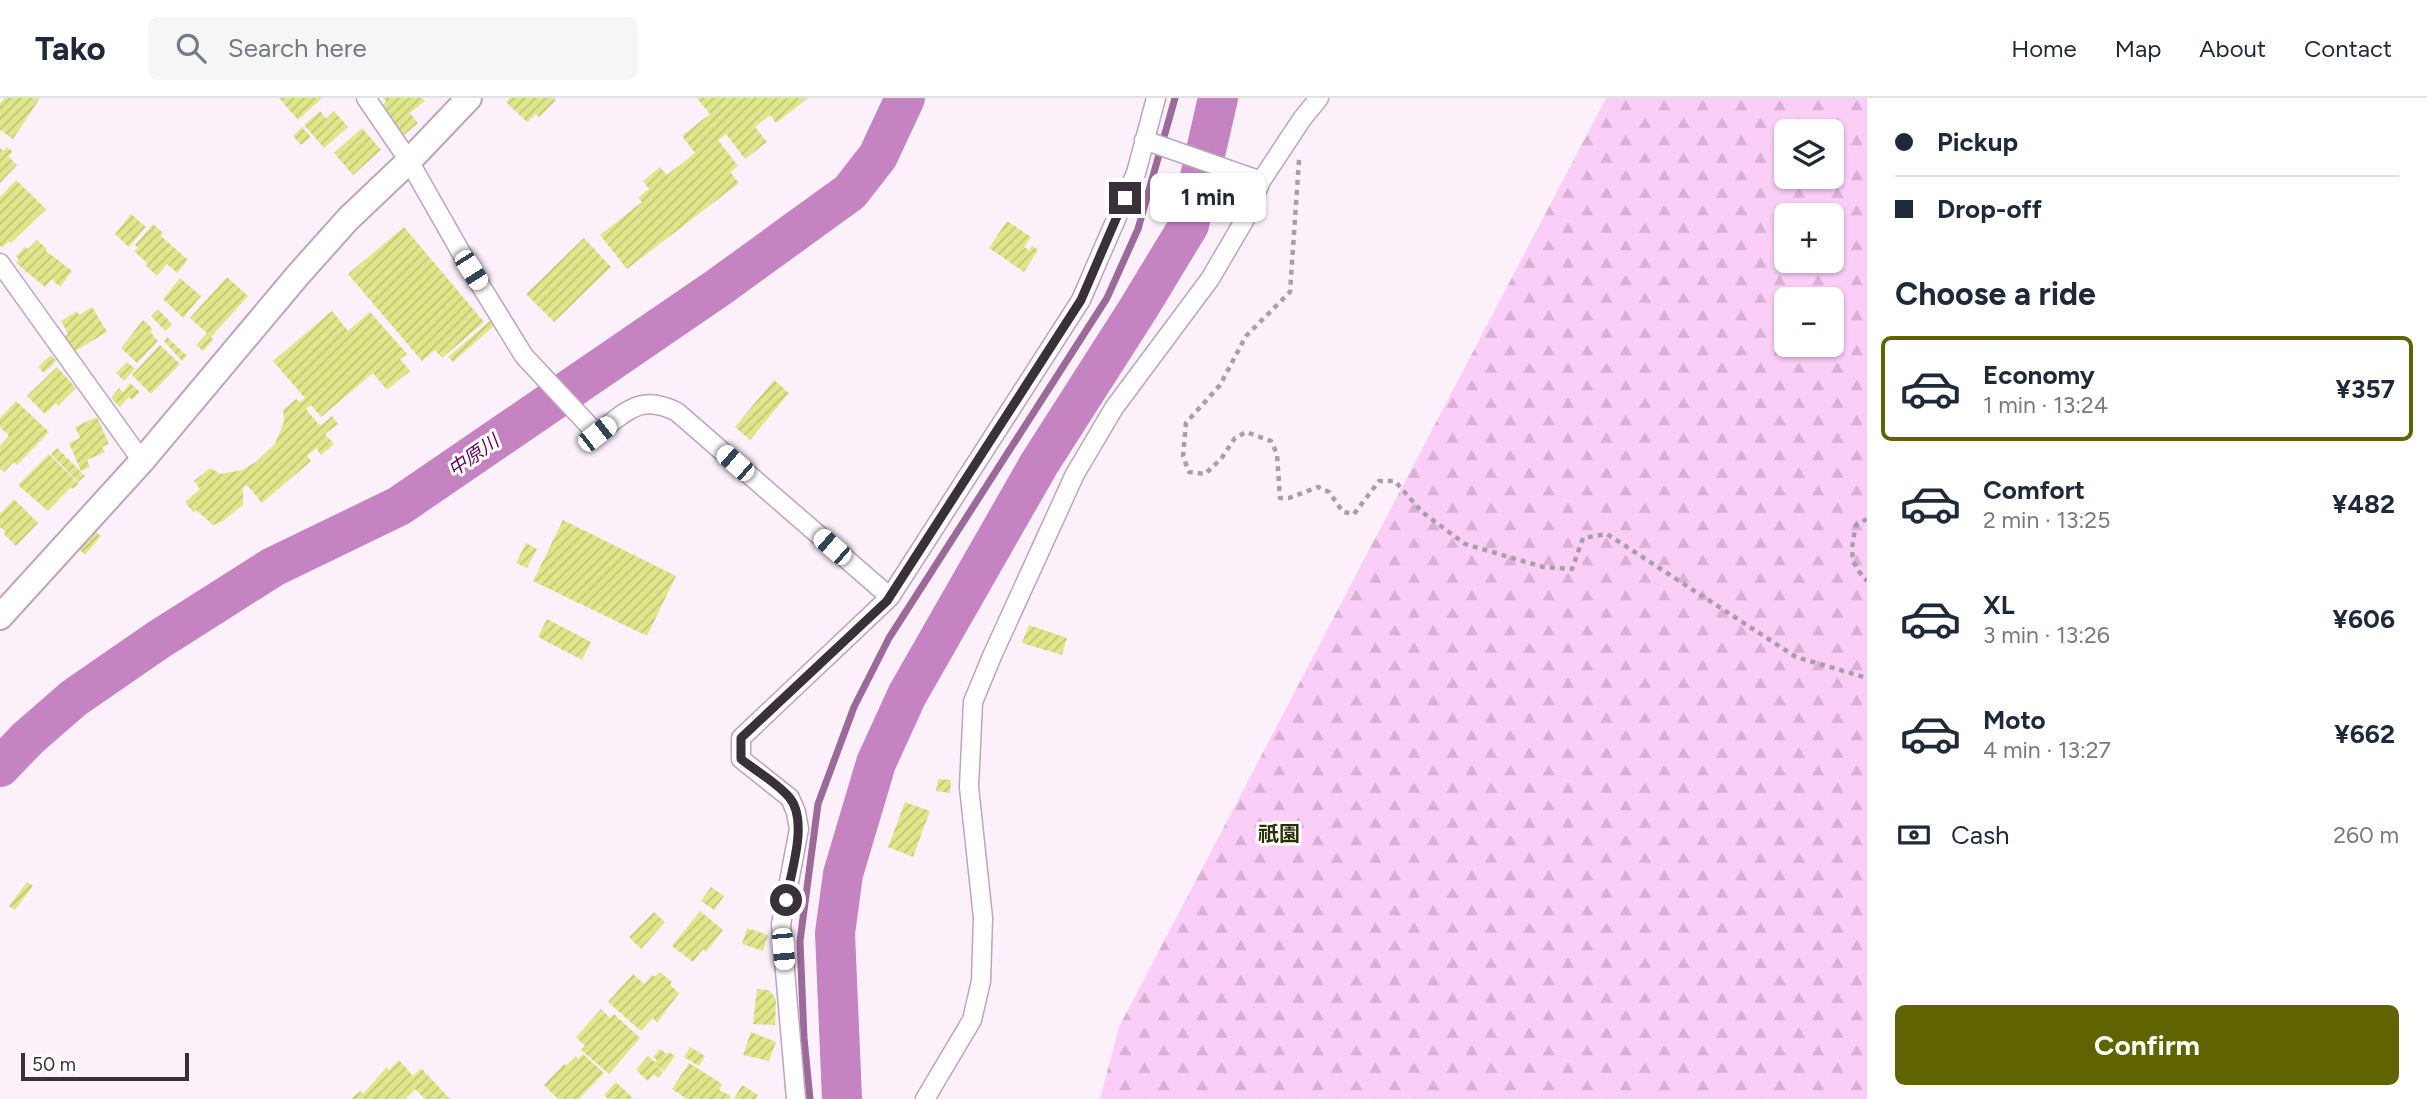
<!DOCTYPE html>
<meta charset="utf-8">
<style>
:root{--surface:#fff;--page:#f6f6f7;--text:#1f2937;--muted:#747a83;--line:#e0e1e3;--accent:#5f6300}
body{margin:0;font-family:Figtree,"Noto Sans JP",sans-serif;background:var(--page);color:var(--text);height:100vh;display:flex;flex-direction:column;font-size:26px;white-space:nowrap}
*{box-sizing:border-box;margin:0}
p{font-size:23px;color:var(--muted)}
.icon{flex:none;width:38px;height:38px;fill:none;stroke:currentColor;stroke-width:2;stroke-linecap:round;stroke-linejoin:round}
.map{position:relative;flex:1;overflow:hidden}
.side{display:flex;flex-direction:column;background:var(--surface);width:560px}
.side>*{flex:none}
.banner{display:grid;align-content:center;height:154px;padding:0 28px;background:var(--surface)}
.buttons{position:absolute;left:1774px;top:21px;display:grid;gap:14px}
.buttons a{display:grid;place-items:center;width:70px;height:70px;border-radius:10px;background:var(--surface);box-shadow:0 2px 5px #0004;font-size:35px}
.scale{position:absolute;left:21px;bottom:18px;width:168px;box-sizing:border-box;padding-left:7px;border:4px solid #3a3039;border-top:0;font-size:19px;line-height:24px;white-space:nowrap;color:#3a3039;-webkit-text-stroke:5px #fff;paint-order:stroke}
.end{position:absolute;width:32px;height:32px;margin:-16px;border:9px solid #3a3039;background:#fff;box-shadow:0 0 0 4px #fff}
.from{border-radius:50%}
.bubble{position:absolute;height:49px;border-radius:10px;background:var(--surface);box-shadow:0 2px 5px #0004;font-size:23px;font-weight:700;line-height:49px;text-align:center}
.car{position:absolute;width:21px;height:42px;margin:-21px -10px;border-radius:9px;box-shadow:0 0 5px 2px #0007;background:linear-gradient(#fff 24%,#345 0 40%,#fff 0 76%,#345 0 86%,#fff 0)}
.banner b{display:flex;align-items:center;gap:24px;height:66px;font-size:26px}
.banner b+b{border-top:2px solid var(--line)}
.banner i{width:18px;height:18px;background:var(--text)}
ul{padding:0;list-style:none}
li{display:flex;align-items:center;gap:21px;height:105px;margin:0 14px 10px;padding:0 14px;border:4px solid transparent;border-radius:10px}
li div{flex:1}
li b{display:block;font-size:26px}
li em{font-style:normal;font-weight:700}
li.selected{border-color:var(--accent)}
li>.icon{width:63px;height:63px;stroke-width:1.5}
h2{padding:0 28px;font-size:32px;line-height:84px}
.pay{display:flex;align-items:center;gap:18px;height:77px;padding:0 28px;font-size:26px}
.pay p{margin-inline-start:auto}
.action{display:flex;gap:14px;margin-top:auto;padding:14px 28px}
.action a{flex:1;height:80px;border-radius:10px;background:var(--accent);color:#fff;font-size:28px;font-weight:700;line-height:80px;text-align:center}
header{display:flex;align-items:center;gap:42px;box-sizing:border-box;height:98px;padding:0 35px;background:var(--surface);border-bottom:2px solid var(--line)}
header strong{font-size:33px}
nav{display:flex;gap:38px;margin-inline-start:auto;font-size:24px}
.search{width:490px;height:63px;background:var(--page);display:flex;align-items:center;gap:18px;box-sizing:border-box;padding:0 24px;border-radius:10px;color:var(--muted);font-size:26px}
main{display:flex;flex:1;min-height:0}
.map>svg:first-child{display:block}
.forest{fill:url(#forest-firs);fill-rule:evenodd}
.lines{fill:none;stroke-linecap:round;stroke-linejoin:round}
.stream{stroke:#9b6a99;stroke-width:7}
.river{stroke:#c583c2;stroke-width:40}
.building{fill:url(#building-hatch)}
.street-casing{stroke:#bea4bc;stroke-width:21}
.secondary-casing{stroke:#bea4bc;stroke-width:28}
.path{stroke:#a89ea7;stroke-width:4.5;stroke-dasharray:5 5;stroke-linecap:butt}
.street{stroke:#fff;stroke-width:18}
.secondary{stroke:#fff;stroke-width:24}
.route{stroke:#3a3039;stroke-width:9}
.labels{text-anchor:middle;stroke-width:6;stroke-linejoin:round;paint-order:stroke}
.water-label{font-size:19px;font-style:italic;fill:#5b065a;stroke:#fff}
.quarter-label{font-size:21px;font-weight:bold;fill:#2c2e04;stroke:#fff}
</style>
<header>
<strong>Tako</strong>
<div class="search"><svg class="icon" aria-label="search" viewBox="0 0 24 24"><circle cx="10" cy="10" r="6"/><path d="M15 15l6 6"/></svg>Search here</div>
<nav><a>Home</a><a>Map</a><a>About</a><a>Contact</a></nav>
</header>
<main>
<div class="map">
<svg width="1867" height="1001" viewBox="0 0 1867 1001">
<defs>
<pattern id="forest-firs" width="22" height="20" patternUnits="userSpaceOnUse" patternTransform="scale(1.75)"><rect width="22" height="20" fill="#fbcef8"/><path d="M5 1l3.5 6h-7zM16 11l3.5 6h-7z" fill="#d8b1d5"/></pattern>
<pattern id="building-hatch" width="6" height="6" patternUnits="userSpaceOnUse" patternTransform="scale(1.75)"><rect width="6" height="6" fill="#dfe78a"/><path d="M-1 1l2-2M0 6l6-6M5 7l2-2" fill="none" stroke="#c0c678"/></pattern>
</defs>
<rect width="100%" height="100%" fill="#fcf1fb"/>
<path class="forest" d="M1606,0H1867V1001H1100L1119,929ZM1787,33H1832V79H1787ZM1787,117H1832V163H1787ZM1787,201H1832V247H1787Z"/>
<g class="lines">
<path class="stream" d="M810,1001L804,940L800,843L818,706L854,609L889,540L1107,200L1138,131L1175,0"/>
<path class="river" d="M0,669L28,640L74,600L158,542L273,469L399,408L719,189L850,94L878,58L905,0
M842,1001L835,835L843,776L876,665L907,597L1039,366L1138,211L1189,127L1218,0"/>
</g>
<path class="building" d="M4,0H40L13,41L0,32V6Z
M279,0H322L298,22Z
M384,0H422L425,3L410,15L418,25L404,37L380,9L386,4Z
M510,0H553L556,2L539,19L536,16L527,24L506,4Z
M697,0H808L776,25L770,17L755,29L767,44L745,61L726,36L718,42L738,68L730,74L739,85L627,171L600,137L642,104L638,100L649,91L643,83L660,69L667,77L695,55L682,38L710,16Z
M320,13L326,21L334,13L348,29L324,50L304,27Z
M302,29L311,39L301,47L293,38Z
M362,30L381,52L353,77L334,55Z
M7,49L13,54L8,58L17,67L0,85V50L3,53Z
M16,82L46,111L11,145L9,143L2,150L0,148V99Z
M131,116L146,129L129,149L115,136Z
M1007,123L1031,139L1024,149L1029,152L1032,148L1038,152L1024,174L989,150Z
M153,126L163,135L161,138L188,162L177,175L167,166L157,178L146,168L148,166L134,153L138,150L135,147Z
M404,129L484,224L442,260L435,252L422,263L348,176Z
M584,140L611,169L554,224L526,196Z
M37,142L47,151L46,153L72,173L60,189L52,181L45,189L16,165L19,162L16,158L25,149L28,151Z
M227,179L248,198L211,239L213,242L203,253L196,247L207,235L190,220Z
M180,180L201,198L183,220L163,201Z
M92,209L107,234L72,255L63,240L68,236L61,223L77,213L79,217Z
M158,211L172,226L165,233L151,218Z
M332,213L348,233L370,214L407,256L400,261L410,273L387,292L373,275L321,319L311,307L306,311L320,328L332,318L338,326L325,336L334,346L321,357L316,350L307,358L311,363L262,405L247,387L243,390V407L223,423L213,427L196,412L193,414L185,404L200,391L194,383L210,370L221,376L242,372L256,364L275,346L284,324L283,312L296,301L300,304L305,300L273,263Z
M143,222L153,231L150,234L158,243L137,265L121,250Z
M491,222L495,227L453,264L448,259Z
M167,239L187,258L182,263L164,243Z
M160,247L180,266L151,296L132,277Z
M51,257L56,263L44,275L38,269Z
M127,264L135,271L124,283L116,275Z
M57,269L76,290L58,308L56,305L45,316L27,298Z
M774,282L789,295L750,342L735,329Z
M130,285L140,294L132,302L129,299L120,309L111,300L119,290L123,294Z
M16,303L49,334L17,367L14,364L4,374L0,371V348L9,338L0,329V320Z
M97,319L109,346L102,349L105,354L87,362L90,369L81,373L69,345L80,340L75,329Z
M57,350L85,378L78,384L51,356Z
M49,356L79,386L72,391L71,389L48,413L18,387Z
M14,401L38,425L16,448L4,436L6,434L0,429V416Z
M563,422L676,478L647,538L533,483Z
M95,433L101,438L85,457L80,452Z
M526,445L537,451L527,470L516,465Z
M547,521L591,544L582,562L538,539Z
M1029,527L1067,540L1062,557L1022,545Z
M938,681L951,682L950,695L936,693Z
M905,704L930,713L913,759L888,749Z
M27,784L33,788L15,812L9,808Z
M711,789L724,798L714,812L701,803Z
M700,813L723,832L706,854L703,851L693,864L672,848Z
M654,814L665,824L641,851L629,839Z
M747,830L768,837L763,853L742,846Z
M660,874L672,884L670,887L679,895L657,925L653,920L641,933L608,904L633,876L644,886L652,877L655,879Z
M757,891L769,892L776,901L775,927L753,926Z
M601,911L610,920L614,916L640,940L609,976L581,952L585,948L576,939Z
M751,934L776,944L769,963L743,957Z
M690,949L705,958L699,968L684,959Z
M660,951L667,956L669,954L675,958L664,973L654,966L663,974L658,980L654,976L648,983L636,972L648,958L655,964L657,962L653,959Z
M583,956L604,975L579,1001H558L544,987L564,966L566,968L576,958L578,961Z
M399,962L413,978L421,970L450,1001H425L415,991L405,1001H351L360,993L363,996L387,969L389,972Z
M689,965L722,986L719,992L731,998L730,1001H687L672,991Z
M616,984L634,1001H608L604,997Z
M742,987L758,997L756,1001H734Z"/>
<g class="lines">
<g class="street-casing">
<path id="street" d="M366,0L409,63L471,172L524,258L597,336C626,314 640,295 677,314L890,499
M1144,42L1261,83
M0,165L142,363
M796,1001L781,826L799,731L796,714L790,700L741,661V640L890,499L1081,202L1136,75L1156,0
M925,1001L972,922L981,883L983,820L969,689L973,604L992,558L1075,376L1114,310L1210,181L1244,123L1261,83L1302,21L1319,0"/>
</g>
<g class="secondary-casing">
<path id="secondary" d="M0,519L142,363L298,177L348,121L409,63L469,0"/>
</g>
<path class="path" d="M1299,62L1290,194L1246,238L1220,287L1186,325L1183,358L1189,374L1205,376L1221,361L1235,340L1246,334L1271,343L1277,356L1280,400H1289L1318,389L1329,394L1343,414L1354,416L1379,383H1395L1422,414L1465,446L1543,469L1572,471L1583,440L1607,436L1796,559L1867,580
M1867,421L1856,427C1851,452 1848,463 1867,483"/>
<use href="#street" class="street"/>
<use href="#secondary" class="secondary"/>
</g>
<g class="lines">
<path class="route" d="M786,802C791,774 809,722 789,699C776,684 756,673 741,661V640L887,503L1081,202L1125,100"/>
</g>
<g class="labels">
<g class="water-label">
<text transform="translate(473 357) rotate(-35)" y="7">中原川</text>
</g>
<g class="quarter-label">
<text x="1279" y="743">祇園</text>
</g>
</g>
</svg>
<div class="buttons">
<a><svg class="icon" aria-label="layers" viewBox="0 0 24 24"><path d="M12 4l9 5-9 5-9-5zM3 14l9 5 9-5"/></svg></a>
<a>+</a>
<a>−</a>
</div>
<div class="scale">50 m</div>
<i class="end from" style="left:786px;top:802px"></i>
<i class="end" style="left:1125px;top:100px"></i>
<div class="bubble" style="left:1150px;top:75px;width:116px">1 min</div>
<i class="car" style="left:471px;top:172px;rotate:148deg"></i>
<i class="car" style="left:597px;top:336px;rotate:52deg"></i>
<i class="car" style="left:735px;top:365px;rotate:311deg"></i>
<i class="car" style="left:832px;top:449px;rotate:311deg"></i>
<i class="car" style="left:783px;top:851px;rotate:175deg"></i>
</div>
<section class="side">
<div class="banner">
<b><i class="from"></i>Pickup</b>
<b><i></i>Drop-off</b>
</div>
<h2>Choose a ride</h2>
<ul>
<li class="selected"><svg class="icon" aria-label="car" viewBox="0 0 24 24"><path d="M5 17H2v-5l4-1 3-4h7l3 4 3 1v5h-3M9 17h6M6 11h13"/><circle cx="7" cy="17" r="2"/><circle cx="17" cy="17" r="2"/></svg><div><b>Economy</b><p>1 min · 13:24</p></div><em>¥357</em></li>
<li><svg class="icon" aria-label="car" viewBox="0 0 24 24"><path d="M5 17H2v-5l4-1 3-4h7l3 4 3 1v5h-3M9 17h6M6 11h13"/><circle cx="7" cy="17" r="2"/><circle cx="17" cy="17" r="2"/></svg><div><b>Comfort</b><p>2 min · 13:25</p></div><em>¥482</em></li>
<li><svg class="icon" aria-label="car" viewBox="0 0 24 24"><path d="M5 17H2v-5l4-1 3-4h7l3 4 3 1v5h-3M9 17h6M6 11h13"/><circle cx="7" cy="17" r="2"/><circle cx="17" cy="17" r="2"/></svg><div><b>XL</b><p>3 min · 13:26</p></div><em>¥606</em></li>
<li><svg class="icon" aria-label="car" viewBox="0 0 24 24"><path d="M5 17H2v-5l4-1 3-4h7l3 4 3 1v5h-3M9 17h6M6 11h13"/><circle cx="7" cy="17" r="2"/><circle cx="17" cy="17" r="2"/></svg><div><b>Moto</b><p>4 min · 13:27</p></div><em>¥662</em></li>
</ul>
<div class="pay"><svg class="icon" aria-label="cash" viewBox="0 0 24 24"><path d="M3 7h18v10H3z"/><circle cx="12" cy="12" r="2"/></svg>Cash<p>260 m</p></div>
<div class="action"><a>Confirm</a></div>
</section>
</main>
